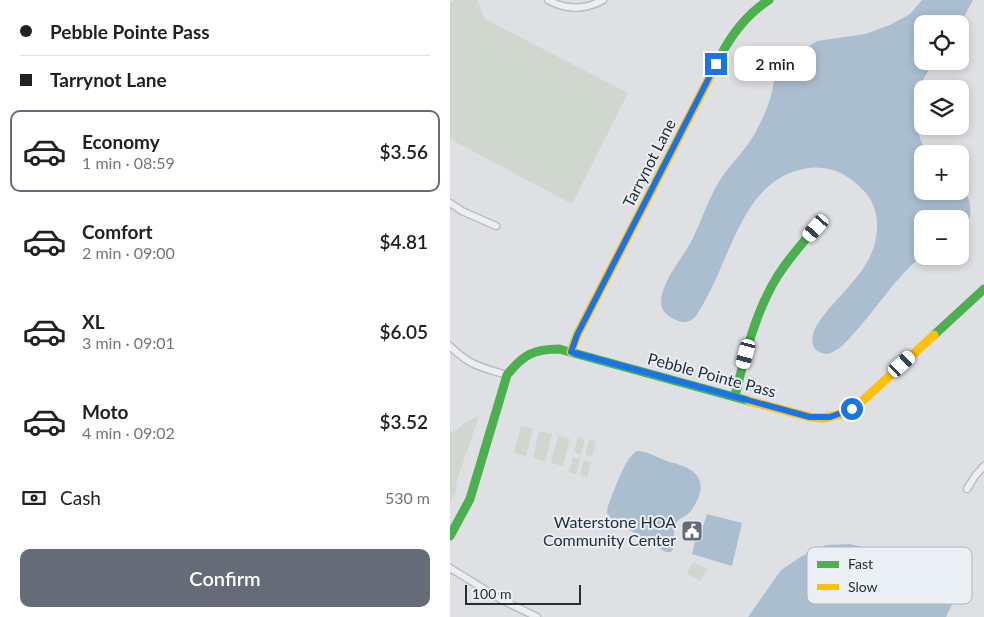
<!DOCTYPE html>
<meta charset="utf-8">
<style>
:root{--surface:#fff;--page:#f2f2f2;--text:#202124;--muted:#757577;--line:#e0e0e0;--accent:#666c77}
body{margin:0;font-family:Lato,sans-serif;background:var(--page);color:var(--text);height:100vh;display:flex;flex-direction:column;font-size:19px;white-space:nowrap}
*{box-sizing:border-box;margin:0}
p{font-size:16px;color:var(--muted)}
.icon{flex:none;width:28px;height:28px;fill:none;stroke:currentColor;stroke-width:2;stroke-linecap:round;stroke-linejoin:round}
.map{position:relative;flex:1;overflow:hidden}
.panel{display:flex;flex-direction:column;background:var(--surface);width:450px}
.panel>*{flex:none}
.top-card{display:grid;align-content:center;height:110px;padding:0 20px;background:var(--surface)}
.tools{position:absolute;left:464px;top:15px;display:grid;gap:10px}
.tools a{display:grid;place-items:center;width:55px;height:55px;border-radius:10px;background:var(--surface);box-shadow:0 2px 8px #0003;font-size:25px}
.scale{position:absolute;left:15px;bottom:12px;width:116px;box-sizing:border-box;padding-left:5px;border:2px solid #252e3d;border-top:0;font-size:14px;line-height:18px;white-space:nowrap;color:#252e3d;-webkit-text-stroke:4px #eaeff4;paint-order:stroke}
.end{position:absolute;width:22px;height:22px;margin:-11px;border:6px solid #1a73e8;background:#fff;box-shadow:0 0 0 2px #fff}
.from{border-radius:50%}
.bubble{position:absolute;height:35px;border-radius:10px;background:var(--surface);box-shadow:0 2px 8px #0003;font-size:16px;font-weight:600;line-height:35px;text-align:center}
.car{position:absolute;width:15px;height:30px;margin:-15px -8px;border-radius:6px;box-shadow:0 0 4px 1px #0007;background:linear-gradient(#fff 24%,#345 0 40%,#fff 0 76%,#345 0 86%,#fff 0)}
.top-card b{display:flex;align-items:center;gap:18px;height:48px;font-size:19px}
.top-card b+b{border-top:1px solid var(--line)}
.top-card i{width:12px;height:12px;background:var(--text)}
ul{padding:0;list-style:none}
li{display:flex;align-items:center;gap:15px;height:82px;margin:0 10px 8px;padding:0 10px;border:2px solid transparent;border-radius:10px}
li div{flex:1}
li b{display:block;font-size:19px}
li em{font-style:normal;font-weight:600}
li.on{border-color:var(--accent)}
li>.icon{width:45px;height:45px;stroke-width:1.5}
.pay{display:flex;align-items:center;gap:12px;height:55px;padding:0 20px;font-size:19px}
.pay p{margin-inline-start:auto}
.action{display:flex;gap:10px;margin-top:auto;padding:10px 20px}
.action a{flex:1;height:58px;border-radius:10px;background:var(--accent);color:#fff;font-size:20px;font-weight:600;line-height:58px;text-align:center}
main{display:flex;flex:1;min-height:0}
.map>svg:first-child{display:block}
.green{fill:#cfd7ce}
.water{fill:#aabed0}
.lines{fill:none;stroke-linecap:round;stroke-linejoin:round}
.street-casing{stroke:#bcbec1;stroke-width:9}
.street{stroke:#edeef1;stroke-width:6}
.fast{stroke:#4caf50;stroke-width:9}
.slow{stroke:#ffc107;stroke-width:9}
.route{stroke:#1a73e8;stroke-width:6}
.labels{text-anchor:middle;stroke-width:4;stroke-linejoin:round;paint-order:stroke}
.street-label{font-size:16px;fill:#252e3d;stroke:#eaeff4}
.poi-label{font-size:16px;fill:#252e3d;stroke:#eaeff4;text-anchor:end}
.key{fill:#eaeff4;stroke:#afb5bd;stroke-width:1}
.key-label{font-size:14px;fill:#252e3d}
</style>
<main>
<section class="panel">
<div class="top-card">
<b><i class="from"></i>Pebble Pointe Pass</b>
<b><i></i>Tarrynot Lane</b>
</div>
<ul>
<li class="on"><svg class="icon" aria-label="car" viewBox="0 0 24 24"><path d="M5 17H2v-5l4-1 3-4h7l3 4 3 1v5h-3M9 17h6M6 11h13"/><circle cx="7" cy="17" r="2"/><circle cx="17" cy="17" r="2"/></svg><div><b>Economy</b><p>1 min · 08:59</p></div><em>$3.56</em></li>
<li><svg class="icon" aria-label="car" viewBox="0 0 24 24"><path d="M5 17H2v-5l4-1 3-4h7l3 4 3 1v5h-3M9 17h6M6 11h13"/><circle cx="7" cy="17" r="2"/><circle cx="17" cy="17" r="2"/></svg><div><b>Comfort</b><p>2 min · 09:00</p></div><em>$4.81</em></li>
<li><svg class="icon" aria-label="car" viewBox="0 0 24 24"><path d="M5 17H2v-5l4-1 3-4h7l3 4 3 1v5h-3M9 17h6M6 11h13"/><circle cx="7" cy="17" r="2"/><circle cx="17" cy="17" r="2"/></svg><div><b>XL</b><p>3 min · 09:01</p></div><em>$6.05</em></li>
<li><svg class="icon" aria-label="car" viewBox="0 0 24 24"><path d="M5 17H2v-5l4-1 3-4h7l3 4 3 1v5h-3M9 17h6M6 11h13"/><circle cx="7" cy="17" r="2"/><circle cx="17" cy="17" r="2"/></svg><div><b>Moto</b><p>4 min · 09:02</p></div><em>$3.52</em></li>
</ul>
<div class="pay"><svg class="icon" aria-label="cash" viewBox="0 0 24 24"><path d="M3 7h18v10H3z"/><circle cx="12" cy="12" r="2"/></svg>Cash<p>530 m</p></div>
<div class="action"><a>Confirm</a></div>
</section>
<div class="map">
<svg width="534" height="617" viewBox="0 0 534 617">
<rect width="100%" height="100%" fill="#dee0e3"/>
<path class="green" d="M4,0H27L35,19L178,93L122,204L0,139V3Z
M29,416L7,480L5,494L0,501V431L3,432L18,421Z
M71,426L83,429L76,456L64,453Z
M89,431L102,434L95,461L83,458Z
M108,436L120,439L113,466L101,463Z
M128,437L135,439L131,454L124,452Z
M139,440L146,441L142,456L135,455Z
M123,457L130,459L126,474L119,472Z
M134,460L141,462L137,477L130,475Z
M243,562L257,569L251,581L237,574Z"/>
<path class="water" d="M472,0H523L510,24H472V61H485C469,85 458,100 467,129C470,138 473,147 479,154H472V191H510V186C523,199 525,220 510,232V219H472L473,256C448,273 426,310 405,332C397,341 390,350 378,354C360,354 359,338 367,325C388,292 427,269 427,227C428,215 423,201 415,192C400,175 381,165 358,168C307,176 290,224 272,265C265,282 256,300 246,316C240,322 235,324 226,320C217,316 211,311 211,301C212,281 233,257 242,240C252,220 259,196 272,177C282,163 295,150 304,135C311,122 317,110 321,96C324,85 324,73 331,64L367,41L415,34L440,25L460,14Z
M187,451C199,451 209,459 220,462C250,469 260,483 241,511C237,516 230,517 226,523C220,532 230,542 221,552H216L162,519L157,513L158,506C164,492 174,458 187,451Z
M257,514L292,523L282,566L242,554L249,526L253,527Z
M400,544L440,554L469,564L501,568L511,571L516,576L496,617H298L331,570L352,556L376,545Z"/>
<g class="lines">
<g class="street-casing">
<path id="street" d="M98,0C116,10 135,10 153,0
M0,203L12,211L46,226
M0,346C20,366 31,367 57,375
M517,489L525,476L534,466
M0,568L52,600L87,617"/>
</g>
<use href="#street" class="street"/>
<path class="fast" d="M271,55C283,32 297,14 319,0
M484,335L534,289
M285,396C295,355 305,313 327,277C338,259 352,244 365,228
M0,536L20,499L57,375C73,355 83,349 109,349L299,401"/>
<path class="slow" d="M121,352L127,335L271,55
M299,401L360,417L373,418L392,414L409,404L484,335"/>
</g>
<g class="lines">
<path class="route" d="M266,64L127,335L121,352L360,417H380L402,409"/>
</g>
<defs>
<g id="civic-square" transform="scale(1.125)"><rect x="-9" y="-9" width="18" height="18" rx="4" fill="#666c77" stroke="#eaeff4"/><path d="M-.6-6.5H3V-4.5H.6V-3L4-1V1h2V6H-6V1h2V-1L-.6-3ZM-1.2 2.5V6h2.4V2.5Z" fill="#fff"/></g>
</defs>
<g fill-rule="evenodd">
<use href="#civic-square" x="242" y="531"/>
</g>
<g class="labels">
<g class="street-label">
<text transform="translate(199 163) rotate(-63)" y="6">Tarrynot Lane</text>
<text transform="translate(262 375) rotate(15)" y="6">Pebble Pointe Pass</text>
</g>
<g class="poi-label">
<text x="226" y="528">Waterstone HOA<tspan x="226" dy="18">Community Center</tspan></text>
</g>
</g>
<rect x="357" y="547" width="165" height="57" rx="8" class="key"/>
<rect x="367" y="561" width="22" height="7" fill="#4caf50"/>
<rect x="367" y="584" width="22" height="6" fill="#ffc107"/>
<g class="key-label">
<text x="398" y="569">Fast</text>
<text x="398" y="592">Slow</text>
</g>
</svg>
<div class="tools">
<a><svg class="icon" aria-label="locate" viewBox="0 0 24 24"><circle cx="12" cy="12" r="6"/><path d="M12 2v4M12 18v4M2 12h4M18 12h4"/></svg></a>
<a><svg class="icon" aria-label="layers" viewBox="0 0 24 24"><path d="M12 4l9 5-9 5-9-5zM3 14l9 5 9-5"/></svg></a>
<a>+</a>
<a>−</a>
</div>
<div class="scale">100 m</div>
<i class="end from" style="left:402px;top:409px"></i>
<i class="end" style="left:266px;top:64px"></i>
<div class="bubble" style="left:284px;top:46px;width:82px">2 min</div>
<i class="car" style="left:366px;top:228px;rotate:221deg"></i>
<i class="car" style="left:296px;top:354px;rotate:195deg"></i>
<i class="car" style="left:452px;top:364px;rotate:47deg"></i>
</div>
</main>
